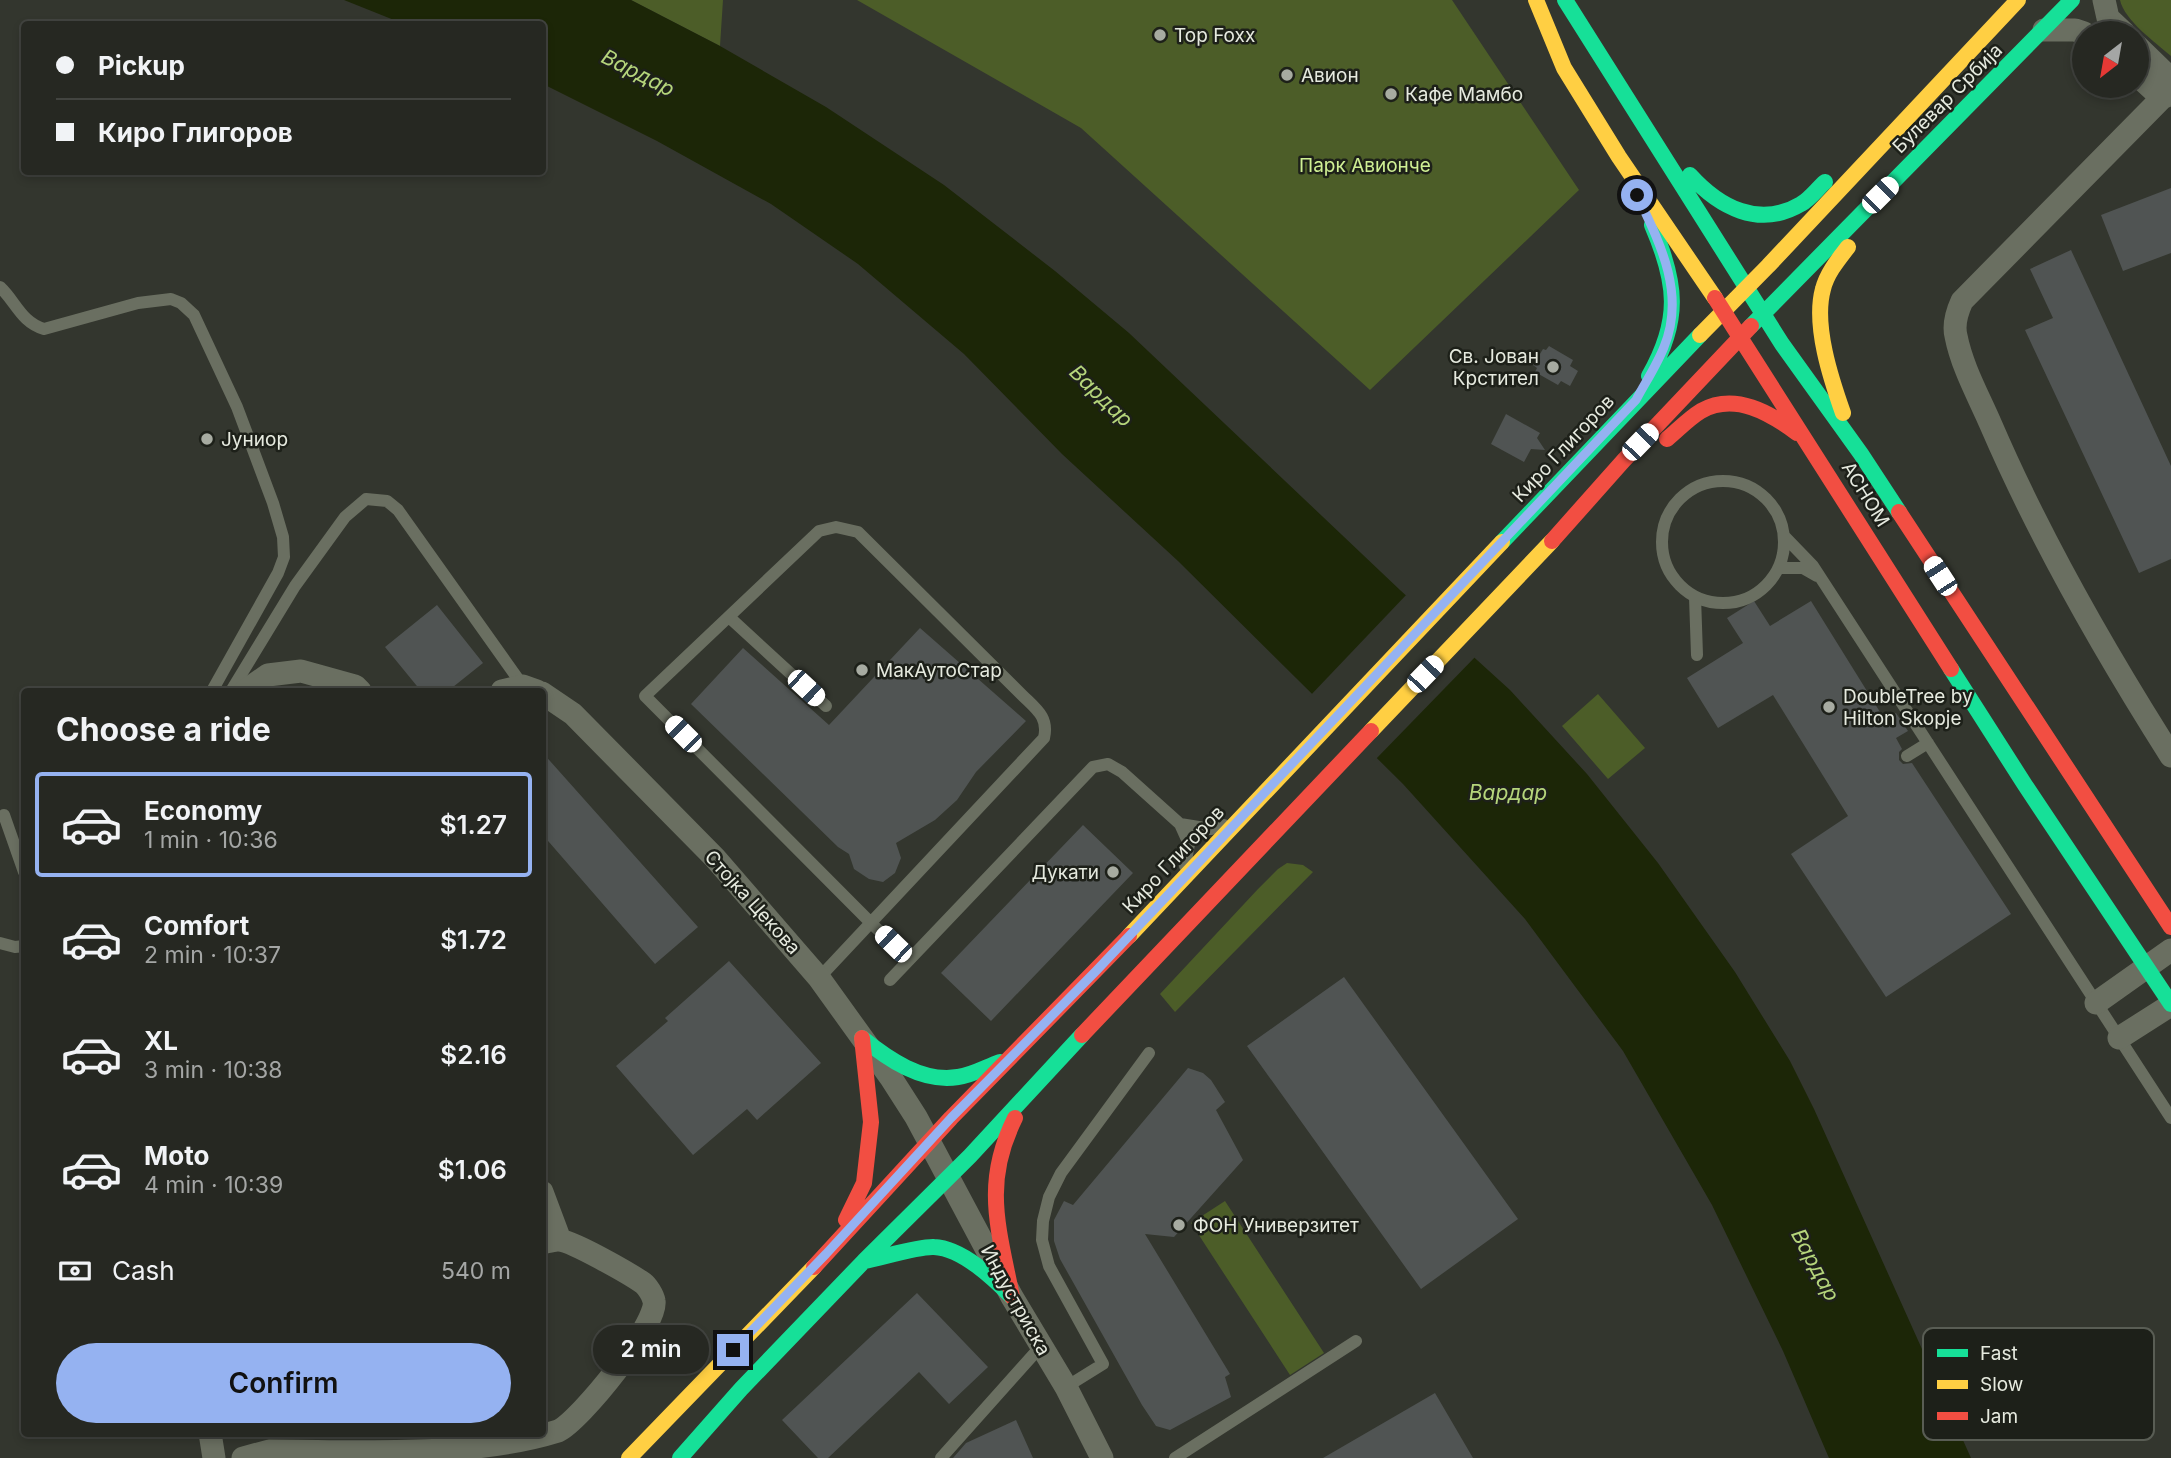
<!DOCTYPE html>
<meta charset="utf-8">
<style>
:root{--surface:#262822;--page:#2e302a;--text:#f1f3f6;--muted:#a4a6a5;--line:#424440;--accent:#95b2f1}
body{margin:0;font-family:Inter,sans-serif;background:var(--page);color:var(--text);height:100vh;display:flex;flex-direction:column;font-size:26px;white-space:nowrap}
*{box-sizing:border-box;margin:0}
p{font-size:23px;color:var(--muted)}
.icon{flex:none;width:38px;height:38px;fill:none;stroke:currentColor;stroke-width:2;stroke-linecap:round;stroke-linejoin:round}
.map{position:relative;flex:1;overflow:hidden}
.details{position:absolute;left:21px;top:688px;width:525px;height:749px;display:flex;flex-direction:column;background:var(--surface);border-radius:7px;box-shadow:0 4px 10px #0003,0 0 0 2px var(--line)}
.details>*{flex:none}
.hud{position:absolute;left:21px;top:21px;width:525px;height:154px;border-radius:7px;box-shadow:0 4px 10px #0003,0 0 0 2px var(--line);display:grid;align-content:center;height:154px;padding:0 35px;background:var(--surface)}
.needle{width:46px;rotate:211deg}
.tools{position:absolute;left:2072px;top:21px;display:grid;gap:14px}
.tools a{display:grid;place-items:center;width:77px;height:77px;border-radius:50%;background:var(--surface);box-shadow:0 4px 10px #0003,0 0 0 2px var(--line);font-size:35px}
.end{position:absolute;width:32px;height:32px;margin:-16px;border:9px solid #95b2f1;background:#111;box-shadow:0 0 0 4px #111}
.from{border-radius:50%}
.bubble{position:absolute;height:49px;border-radius:24px;background:var(--surface);box-shadow:0 4px 10px #0003,0 0 0 2px var(--line);font-size:23px;font-weight:600;line-height:49px;text-align:center}
.car{position:absolute;width:21px;height:42px;margin:-21px -10px;border-radius:9px;box-shadow:0 0 5px 2px #0007;background:linear-gradient(#fff 24%,#345 0 40%,#fff 0 76%,#345 0 86%,#fff 0)}
.hud b{display:flex;align-items:center;gap:24px;height:66px;font-size:26px}
.hud b+b{border-top:2px solid var(--line)}
.hud i{width:18px;height:18px;background:var(--text)}
ul{padding:0;list-style:none}
li{display:flex;align-items:center;gap:21px;height:105px;margin:0 14px 10px;padding:0 21px;border:4px solid transparent;border-radius:7px}
li div{flex:1}
li b{display:block;font-size:26px}
li em{font-style:normal;font-weight:600}
li.current{border-color:var(--accent)}
li>.icon{width:63px;height:63px;stroke-width:1.5}
h2{padding:0 35px;font-size:32px;line-height:84px}
.pay{display:flex;align-items:center;gap:18px;height:77px;padding:0 35px;font-size:26px}
.pay p{margin-inline-start:auto}
.button{display:flex;gap:14px;margin-top:auto;padding:14px 35px}
.button a{flex:1;height:80px;border-radius:42px;background:var(--accent);color:#111;font-size:28px;font-weight:600;line-height:80px;text-align:center}
.map>svg:first-child{display:block}
.green{fill:#4c5d28}
.water{fill:#1c2607}
.pier{fill:#33362e}
.building{fill:#505453}
.lines{fill:none;stroke-linecap:round;stroke-linejoin:round}
.lane{stroke:#6a6f61;stroke-width:12}
.street{stroke:#6a6f61;stroke-width:23}
.fast{stroke:#16e098;stroke-width:16}
.slow{stroke:#ffcf43;stroke-width:16}
.jam{stroke:#f24e42;stroke-width:16}
.route{stroke:#95b2f1;stroke-width:9}
.poi-dot{fill:#a7aba1;stroke:#1d2019;stroke-width:2.5}
.labels{text-anchor:middle;stroke-width:5;stroke-linejoin:round;paint-order:stroke}
.poi-label{font-size:19px;fill:#e6eadf;stroke:#1d2019;text-anchor:start}
.street-label{font-size:19px;fill:#e6eadf;stroke:#1d2019}
.park-label{font-size:19px;fill:#cfef94;stroke:#1d2019}
.water-label{font-size:21px;font-style:italic;fill:#b5d57b;stroke:#1d2019}
.key{fill:#1d2019;stroke:#595d54;stroke-width:2}
.key-label{font-size:19px;fill:#e6eadf}
</style>
<div class="map">
<svg width="2171" height="1458" viewBox="0 0 2171 1458">
<rect width="100%" height="100%" fill="#33362e"/>
<path class="green" d="M631,0H723L720,46Z
M857,0H1452L1579,190L1370,390L1081,128Z
M2120,0H2171V56C2156,43 2124,20 2120,0Z
M1598,694L1645,748L1608,779L1562,726Z
M1287,863L1303,865L1313,872L1175,1012L1160,994L1258,889L1278,869Z
M1225,1201L1324,1353L1290,1375L1191,1223Z"/>
<path class="water" d="M344,0H631L720,46L826,107L944,185L1055,271L1129,333L1400,590L1510,690L1587,774L1658,863L1735,972L1790,1061L1814,1109L1971,1458H1829L1783,1351L1712,1205L1623,1051L1525,919L1403,784L1178,561L1062,454L964,354L858,264L771,204L657,141L543,84L542,24H404Z"/>
<path class="pier" d="M1408,593L1477,655L1374,761L1309,697Z"/>
<path class="building" d="M2171,188V253L2123,271L2101,215Z
M2071,250L2171,466V559L2139,573L2025,330L2053,318L2030,269Z
M1549,346L1573,360L1570,366L1578,371L1570,386L1561,381L1558,385L1535,372L1537,368L1533,365L1543,349L1546,350Z
M1506,414L1540,433L1537,438L1545,450L1531,449L1524,462L1491,444Z
M1754,601L1770,626L1811,601L1885,720L1896,713L1908,731L1896,738L1902,749L1899,752V760L1903,764L1912,763L2011,914L1886,997L1791,854L1848,816L1773,695L1718,728L1687,678L1743,643L1727,618Z
M437,605L483,663L448,691H421L385,647Z
M920,628L1026,721L976,772L957,800L935,820L896,843L901,858L895,873L883,882L869,879L854,869L849,854L838,847L691,704L743,648L829,725Z
M542,752L698,927L655,964L542,834Z
M1083,825L1133,873L991,1021L941,973Z
M729,961L821,1063L757,1120L747,1109L693,1155L616,1066L668,1021L665,1018Z
M1344,977L1518,1219L1421,1289L1247,1046Z
M1188,1068L1203,1073L1211,1080L1225,1102L1216,1110L1243,1160L1174,1237L1145,1234L1230,1374L1225,1377L1231,1397L1170,1430L1156,1426L1142,1405L1060,1259L1054,1241V1220L1064,1201L1073,1205Z
M917,1293L988,1367L949,1404L919,1372L828,1458H818L782,1420Z
M1435,1393L1473,1458H1323Z
M1016,1420L1033,1458H953L966,1443Z"/>
<g class="lines">
<path class="lane" d="M0,287C16,302 21,322 44,329L138,303L171,299L181,303L194,315L237,407L273,503L283,537L284,557L278,573L212,691
M1662 542a61 61 0 1 1 122 0a61 61 0 1 1-122 0Z
M1784,536L1813,566L2171,1118
M1779,568H1803L1817,576
M1695,597L1697,655
M729,617L826,706
M231,691L295,586L345,517L366,499L387,501L398,510L523,686
M1907,756L1928,743
M4,815L24,872
M1180,824L1211,829L1224,825
M0,943L15,947L24,946
M819,978L1044,738C1049,717 1036,709 1022,695L858,532L836,527L819,531L645,696L871,923L893,944L914,955
M890,980L1093,767L1108,764L1122,772L1180,824L1189,844L1185,866
M1066,1387L1103,1364L1049,1266L1042,1240L1043,1221L1049,1197L1061,1173L1149,1053
M941,1458L1042,1345
M1175,1458L1356,1341"/>
<path class="street" d="M2104,0L2108,18L2124,33
M2044,30H2075L2084,33
M2137,46L2171,79
M2137,75L2162,98
M2171,94L2162,98L1962,301C1957,312 1953,324 1956,336C1962,367 1979,397 1991,425C2041,541 2103,649 2171,756
M245,691L268,675L301,671L355,686L360,691
M502,691L523,686L537,691
M542,693L573,714L715,858L819,978L891,1078L916,1117L1012,1297L1066,1387L1102,1458
M2096,1003L2171,950
M2119,1038L2171,1005
M542,1192L560,1240
M210,1433L214,1458
M243,1458L269,1451C362,1451 471,1458 558,1431C580,1421 659,1323 654,1301C653,1295 647,1286 643,1283C630,1274 571,1240 558,1240C553,1240 547,1242 542,1243"/>
<path class="fast" d="M1565,0L1782,344L1861,454L1899,512
M1690,175C1719,207 1759,229 1801,204C1810,199 1817,189 1825,182
M1751,326L2072,0
M1649,376C1681,320 1677,283 1652,225
M1502,542L1700,335
M1951,669L2025,785L2171,1004
M862,1038C888,1059 922,1083 958,1077C973,1075 986,1067 1000,1062
M864,1261C881,1258 919,1246 934,1247C962,1248 994,1279 1012,1297
M680,1458L741,1389L864,1261L970,1156L1082,1035"/>
<path class="slow" d="M1536,0L1564,68L1619,157L1715,298
M1700,335L1768,266L2018,0
M1843,413C1831,379 1813,325 1823,289C1827,273 1838,260 1848,247
M1371,731L1552,541
M1129,936L1502,542
M629,1458L814,1267"/>
<path class="jam" d="M1715,298L1951,669
M1667,439C1678,430 1688,419 1701,411C1735,392 1770,413 1797,433
M1899,512L2171,927
M1552,541L1624,460L1751,326
M1082,1035L1371,731
M846,1220L864,1183L871,1122L862,1038
M814,1267L951,1118L1129,936
M1012,1297C999,1229 982,1184 1015,1118"/>
</g>
<g class="lines">
<path class="route" d="M733,1350L826,1254L951,1118L1096,971L1636,400C1645,383 1657,365 1664,347C1686,294 1660,243 1637,195"/>
</g>
<g class="poi-dot">
<circle cx="1160" cy="35" r="7"/>
<circle cx="1287" cy="75" r="7"/>
<circle cx="1391" cy="94" r="7"/>
<circle cx="1553" cy="367" r="7"/>
<circle cx="207" cy="439" r="7"/>
<circle cx="862" cy="670" r="7"/>
<circle cx="1829" cy="707" r="7"/>
<circle cx="1113" cy="872" r="7"/>
<circle cx="1179" cy="1225" r="7"/>
</g>
<g class="labels">
<g class="poi-label">
<text x="1174" y="42">Top Foxx</text>
<text x="1301" y="82">Авион</text>
<text x="1405" y="101">Кафе Мамбо</text>
<text x="1539" y="363" text-anchor="end">Св. Јован<tspan x="1539" dy="22">Крстител</tspan></text>
<text x="221" y="446">Јуниор</text>
<text x="876" y="677">МакАутоСтар</text>
<text x="1843" y="703">DoubleTree by<tspan x="1843" dy="22">Hilton Skopje</tspan></text>
<text x="1099" y="879" text-anchor="end">Дукати</text>
<text x="1193" y="1232">ФОН Универзитет</text>
</g>
<g class="street-label">
<text transform="translate(1947 98) rotate(-45)" y="7">Булевар Србија</text>
<text transform="translate(1563 448) rotate(-47)" y="7">Киро Глигоров</text>
<text transform="translate(1866 494) rotate(58)" y="7">АСНОМ</text>
<text transform="translate(1173 859) rotate(-47)" y="7">Киро Глигоров</text>
<text transform="translate(753 902) rotate(48)" y="7">Стојка Цекова</text>
<text transform="translate(1016 1300) rotate(61)" y="7">Индустриска</text>
</g>
<g class="park-label">
<text x="1365" y="172">Парк Авионче</text>
</g>
<g class="water-label">
<text transform="translate(638 73) rotate(27)" y="7">Вардар</text>
<text transform="translate(1101 396) rotate(44)" y="7">Вардар</text>
<text x="1508" y="800">Вардар</text>
<text transform="translate(1815 1265) rotate(62)" y="7">Вардар</text>
</g>
</g>
<rect x="1923" y="1328" width="231" height="112" rx="10" class="key"/>
<rect x="1937" y="1349" width="31" height="8" fill="#16e098"/>
<rect x="1937" y="1380" width="31" height="9" fill="#ffcf43"/>
<rect x="1937" y="1412" width="31" height="8" fill="#f24e42"/>
<g class="key-label">
<text x="1980" y="1360">Fast</text>
<text x="1980" y="1391">Slow</text>
<text x="1980" y="1423">Jam</text>
</g>
</svg>
<div class="tools">
<a><svg class="needle" viewBox="-14 -14 28 28"><path d="M0-13l5 13h-10z" fill="#e53935"/><path d="M0 13l5-13h-10z" fill="#a4a6a5"/></svg></a>
</div>
<i class="end from" style="left:1637px;top:195px"></i>
<i class="end" style="left:733px;top:1350px"></i>
<div class="bubble" style="left:593px;top:1325px;width:116px">2 min</div>
<i class="car" style="left:1880px;top:195px;rotate:45deg"></i>
<i class="car" style="left:1640px;top:442px;rotate:44deg"></i>
<i class="car" style="left:1940px;top:576px;rotate:327deg"></i>
<i class="car" style="left:1425px;top:674px;rotate:44deg"></i>
<i class="car" style="left:806px;top:688px;rotate:133deg"></i>
<i class="car" style="left:683px;top:734px;rotate:315deg"></i>
<i class="car" style="left:893px;top:944px;rotate:314deg"></i>
<div class="hud">
<b><i class="from"></i>Pickup</b>
<b><i></i>Киро Глигоров</b>
</div>
<section class="details">
<h2>Choose a ride</h2>
<ul>
<li class="current"><svg class="icon" aria-label="car" viewBox="0 0 24 24"><path d="M5 17H2v-5l4-1 3-4h7l3 4 3 1v5h-3M9 17h6M6 11h13"/><circle cx="7" cy="17" r="2"/><circle cx="17" cy="17" r="2"/></svg><div><b>Economy</b><p>1 min · 10:36</p></div><em>$1.27</em></li>
<li><svg class="icon" aria-label="car" viewBox="0 0 24 24"><path d="M5 17H2v-5l4-1 3-4h7l3 4 3 1v5h-3M9 17h6M6 11h13"/><circle cx="7" cy="17" r="2"/><circle cx="17" cy="17" r="2"/></svg><div><b>Comfort</b><p>2 min · 10:37</p></div><em>$1.72</em></li>
<li><svg class="icon" aria-label="car" viewBox="0 0 24 24"><path d="M5 17H2v-5l4-1 3-4h7l3 4 3 1v5h-3M9 17h6M6 11h13"/><circle cx="7" cy="17" r="2"/><circle cx="17" cy="17" r="2"/></svg><div><b>XL</b><p>3 min · 10:38</p></div><em>$2.16</em></li>
<li><svg class="icon" aria-label="car" viewBox="0 0 24 24"><path d="M5 17H2v-5l4-1 3-4h7l3 4 3 1v5h-3M9 17h6M6 11h13"/><circle cx="7" cy="17" r="2"/><circle cx="17" cy="17" r="2"/></svg><div><b>Moto</b><p>4 min · 10:39</p></div><em>$1.06</em></li>
</ul>
<div class="pay"><svg class="icon" aria-label="cash" viewBox="0 0 24 24"><path d="M3 7h18v10H3z"/><circle cx="12" cy="12" r="2"/></svg>Cash<p>540 m</p></div>
<div class="button"><a>Confirm</a></div>
</section>
</div>
